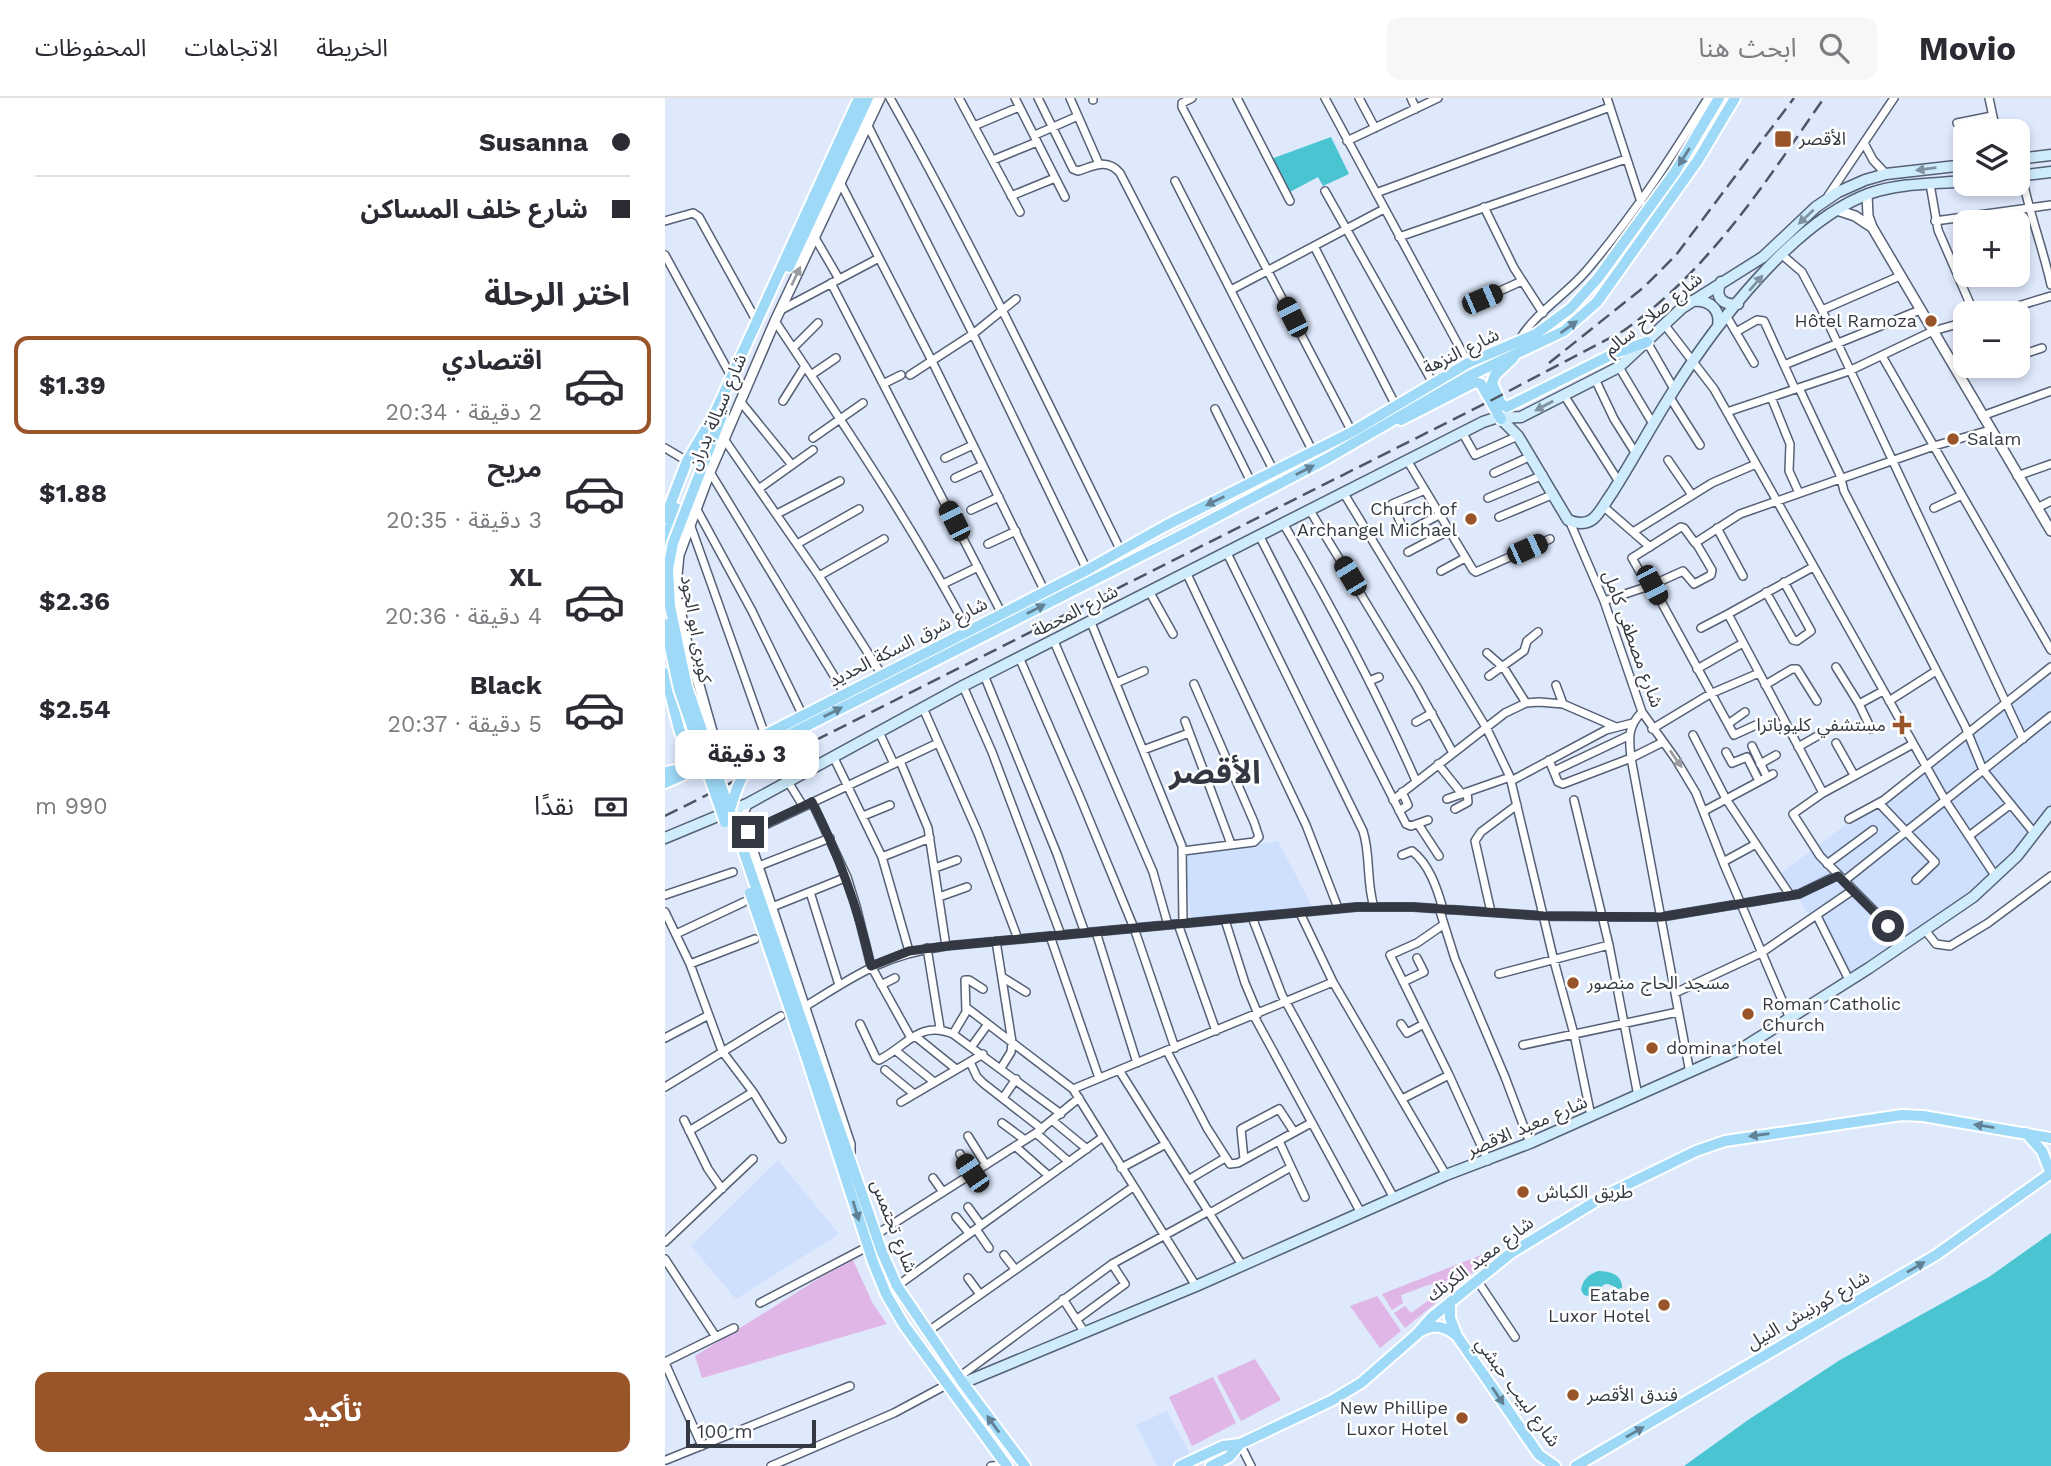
<!DOCTYPE html>
<html lang="ar">
<meta charset="utf-8">
<style>
:root{--surface:#fff;--page:#f7f7f7;--text:#2b2b33;--muted:#7c7c81;--line:#e1e1e2;--accent:#9a542a}
body{margin:0;font-family:"Work Sans","Noto Sans Arabic",sans-serif;background:var(--page);color:var(--text);direction:rtl;height:100vh;display:flex;flex-direction:column;font-size:26px;white-space:nowrap}
*{box-sizing:border-box;margin:0}
p{font-size:23px;color:var(--muted)}
.icon{flex:none;width:38px;height:38px;fill:none;stroke:currentColor;stroke-width:2;stroke-linecap:round;stroke-linejoin:round}
.map{position:relative;flex:1;overflow:hidden;direction:ltr}
.panel{display:flex;flex-direction:column;background:var(--surface);width:665px}
.panel>*{flex:none}
.hud{display:grid;align-content:center;height:154px;padding:0 35px;background:var(--surface)}
.fabs{position:absolute;left:1288px;top:21px;display:grid;gap:14px}
.fabs a{display:grid;place-items:center;width:77px;height:77px;border-radius:14px;background:var(--surface);box-shadow:0 4px 10px #0003;font-size:35px}
.scale{position:absolute;left:21px;bottom:18px;width:130px;box-sizing:border-box;padding-left:7px;border:4px solid #333842;border-top:0;font-size:19px;line-height:24px;white-space:nowrap;color:#333842;-webkit-text-stroke:5px #fff;paint-order:stroke}
.end{position:absolute;width:32px;height:32px;margin:-16px;border:9px solid #333842;background:#fff;box-shadow:0 0 0 4px #fff}
.from{border-radius:50%}
.bubble{position:absolute;height:49px;border-radius:14px;background:var(--surface);box-shadow:0 4px 10px #0003;font-size:23px;font-weight:700;line-height:49px;text-align:center;direction:rtl}
.car{position:absolute;width:21px;height:42px;margin:-21px -10px;border-radius:9px;box-shadow:0 0 5px 2px #0007;background:linear-gradient(#222 24%,#8ab4d8 0 40%,#222 0 76%,#8ab4d8 0 86%,#222 0)}
.hud b{display:flex;align-items:center;gap:24px;height:66px;font-size:26px}
.hud b+b{border-top:2px solid var(--line)}
.hud i{width:18px;height:18px;background:var(--text)}
ul{padding:0;list-style:none}
li{display:flex;align-items:center;gap:21px;height:98px;margin:0 14px 10px;padding:0 21px;border:4px solid transparent;border-radius:14px}
li div{flex:1}
li b{display:block;font-size:26px}
li em{font-style:normal;font-weight:700}
li.current{border-color:var(--accent)}
li>.icon{width:63px;height:63px;stroke-width:1.5}
h2{padding:0 35px;font-size:32px;line-height:84px}
.pay{display:flex;align-items:center;gap:18px;height:77px;padding:0 35px;font-size:26px}
.pay p{margin-inline-start:auto}
.primary-button{display:flex;gap:14px;margin-top:auto;padding:14px 35px}
.primary-button a{flex:1;height:80px;border-radius:14px;background:var(--accent);color:#fff;font-size:28px;font-weight:700;line-height:80px;text-align:center}
header{display:flex;align-items:center;gap:42px;box-sizing:border-box;height:98px;padding:0 35px;background:var(--surface);border-bottom:2px solid var(--line)}
header strong{font-size:33px}
nav{display:flex;gap:38px;margin-inline-start:auto;font-size:24px}
.search{width:490px;height:63px;background:var(--page);display:flex;align-items:center;gap:18px;box-sizing:border-box;padding:0 24px;border-radius:14px;color:var(--muted);font-size:26px}
main{display:flex;flex:1;min-height:0}
.map>svg:first-child{display:block}
.built{fill:#cfdffe}
.green{fill:#e0b6e7}
.water{fill:#49c4d0}
.lines{fill:none;stroke-linecap:round;stroke-linejoin:round}
.minor-casing{stroke:#566175;stroke-width:10}
.tertiary-casing{stroke:#566175;stroke-width:12}
.secondary-casing{stroke:#566175;stroke-width:13}
.primary-casing{stroke:#fff;stroke-width:14}
.minor{stroke:#fff;stroke-width:7}
.tertiary{stroke:#fff;stroke-width:9}
.secondary{stroke:#ceecfc;stroke-width:10}
.primary{stroke:#9edaf8;stroke-width:10}
.rail{stroke:#4f5561;stroke-width:2.5;stroke-dasharray:14 7;stroke-linecap:butt}
.primary-bridge-casing{stroke:#fff;stroke-width:14;stroke-linecap:butt}
.primary-bridge{stroke:#9edaf8;stroke-width:10}
.oneway{fill:#638194}
.oneway2{fill:#80929f}
.oneway3{fill:#999ca0}
.route{stroke:#333842;stroke-width:9}
.poi-dot{fill:#9a542a;stroke:#fff;stroke-width:2.5}
.labels{text-anchor:middle;stroke-width:5;stroke-linejoin:round;paint-order:stroke}
.poi-label{font-size:18px;fill:#333842;stroke:#fff;text-anchor:start}
.street-label{font-size:18px;fill:#333842;stroke:#fff}
.town-label{font-size:32px;font-weight:bold;fill:#333842;stroke:#fff}
</style>
<header>
<strong>Movio</strong>
<div class="search"><svg class="icon" aria-label="search" viewBox="0 0 24 24"><circle cx="10" cy="10" r="6"/><path d="M15 15l6 6"/></svg>ابحث هنا</div>
<nav><a>الخريطة</a><a>الاتجاهات</a><a>المحفوظات</a></nav>
</header>
<main>
<div class="map">
<svg width="1386" height="1368" viewBox="0 0 1386 1368">
<rect width="100%" height="100%" fill="#dee9fc"/>
<path class="built" d="M1386,581V709L1382,715L1311,793L1186,878L1116,775L1374,583Z
M613,743L648,810L526,820L519,757Z
M113,1062L174,1136L71,1201L26,1148Z
M502,1313L527,1360L510,1368H492L471,1327Z"/>
<path class="green" d="M834,1150L835,1152L779,1198L766,1186L736,1197L738,1205L727,1212L717,1196Z
M188,1162L208,1206L222,1226L37,1280L30,1258L158,1178Z
M774,1195L777,1200L740,1230L729,1215L740,1208L746,1215Z
M712,1198L736,1233L715,1250L685,1208Z
M590,1261L616,1302L576,1323L552,1278Z
M548,1279L571,1325L527,1348L504,1299Z"/>
<path class="water" d="M666,39L684,76L658,88L653,79L623,95L606,61Z
M1386,1135V1368H1019L1083,1322L1175,1262L1324,1179Z
M933,1173C945,1173 958,1177 957,1190L953,1191C935,1179 939,1191 927,1199L919,1197L916,1192C918,1181 923,1177 933,1173Z"/>
<g class="lines">
<g class="minor-casing">
<path id="minor" d="M225,0C308,147 381,301 456,453
M294,0L355,114
M350,0L400,99
M373,0L408,71L413,73C429,68 442,60 455,75L615,385
M405,0L434,66
M428,0V2
M527,0L517,5V9L687,334
M572,0L625,103
M660,0L803,265
M694,0L710,30
M746,0L751,11
M942,0L976,104
M1324,0L1331,33
M1292,25L1327,18
M202,26L308,236L422,472
M309,28L354,9
M370,37L413,18
M682,43L773,0
M1199,45L1208,62L1221,76
M328,62L372,44
M1357,78C1364,115 1378,150 1386,187
M510,83L648,354
M175,84L267,263L380,494
M1265,86L1273,132L1309,215
M660,93L768,285
M711,95L945,9
M346,98L390,80
M1163,98L1229,0
M819,109L849,170L878,215
M0,123L28,115L34,119L91,222
M1270,123L1386,107
M149,138L174,181
M734,139L961,61
M649,148L731,308
M1116,156L1137,174L1157,212L1358,641
M0,157L66,278
M166,185L337,516
M566,192L719,111
M817,201L857,183
M116,212L214,160
M1157,212L1235,178
M1330,215L1386,198
M1062,219L1089,265
M110,223C177,324 246,425 303,533
M999,226L1049,291L1280,702L1331,779
M1071,234L1092,222L1099,223L1130,291
M855,241C870,215 902,196 922,172C968,118 1006,60 1043,0
M982,244L1009,291
M128,250L153,225
M1217,258L1386,552
M1353,258L1377,250
M1119,267L1255,212
M954,269L988,326
M146,277L171,260
M245,277L308,236L351,201
M930,281L949,321L971,356
M218,286L236,277
M1134,290L1175,377L1179,393L1300,628L1318,672L1370,736
M899,297L954,384
M1004,298L1035,347
M1106,299L1125,346L1124,373L1134,395
M75,303L127,367
M118,303L140,268
M550,311L592,396
M1062,314L1184,273L1268,233L1300,224
M1317,318L1386,293
M797,334L810,357L853,338
M148,340L198,305
M59,341L154,478L217,577
M0,350L22,363
M280,360L308,347
M742,362L808,472L811,474L885,441
M1003,362L1027,397
M45,374L180,596
M829,375L866,358
M1352,378L1386,366
M290,380L318,367
M95,390L148,352
M760,392L727,406L739,432L742,434L774,417
M678,394L822,631L845,679L889,863L909,936L926,1018
M823,400L878,377
M938,408L985,449
M31,410L87,513L138,618
M1269,410L1297,397
M1372,410L1386,403
M644,411L752,589L788,655
M306,412L334,399
M112,416L175,383
M834,419L889,396
M904,422L939,503L977,614L1010,660L1031,695L1058,764L1129,930
M618,425C667,509 712,594 751,683
M25,426L100,637
M1052,430L1078,478
M968,434L1047,385L1091,366
M594,437L741,726L746,728L763,722
M132,446L194,411
M323,446L351,433
M561,453L698,733C706,758 701,784 709,809
M743,454L783,433
M1148,469L1063,516L1158,695
M776,473L800,460
M521,474L641,727L673,810
M154,478L219,441
M278,486L313,469
M987,487L1069,637L1091,627
M983,488L967,460L1016,429L1019,430L1030,445L1075,416L1269,348L1325,332
M484,493L508,536
M1101,494L1128,542L1132,543L1146,533L1119,484
M939,503L987,487L1018,473L1029,486L1046,477L1047,472L1031,445
M425,522L517,748L518,826
M1036,530L1063,516
M388,541L488,774L503,827
M822,555L839,570L861,605
M354,559L414,697L469,830L510,950
M1171,569L1194,606L1206,631
M1032,571L1078,545
M319,577L392,756L420,835
M824,578L859,553L862,543L873,534
M704,583L714,579
M451,585L479,573
M891,587L898,606
M1100,587L1127,571H1132L1152,603
M298,588L327,654L396,837
M1224,603L1271,573
M1194,606L1218,593
M258,610L313,735L353,841
M977,614C962,629 964,641 966,660L1025,975
M520,623L566,746
M751,624L767,615
M1063,626L1080,614
M987,631L1045,596L1094,575
M214,634L229,666
M1028,637L1061,701L1125,797
M1171,645L1189,677
M1087,648L1102,679
M1133,649L1154,637
M478,652L524,635
M1061,654L1067,665L1082,659L1094,683
M168,658L217,759L244,853
M884,662L893,684L898,686L966,660L998,644
M235,663L263,730L281,848
M773,666L797,696
M1095,666L1111,657
M889,673L963,638
M122,682L138,708
M846,683L941,632L968,625
M782,701L845,679
M728,702L840,615L861,605L874,604L898,606L951,629
M909,702L944,847L973,998
M147,704L182,779L191,808L206,868L246,940
M84,705L80,713L83,735L186,1046V1055
M1214,705L1270,764L1251,782
M790,711L803,704L802,694
M734,713L743,707L737,694
M1039,713L1108,676
M198,718L225,707
M1184,721L1219,702L1386,569
M753,726L774,758
M83,735L273,645
M1304,738L1346,706
M518,753L589,744L594,739L589,724L529,586
M737,757L747,753C764,766 772,790 778,811
M217,759L265,740
M1058,764L1091,746
M1162,766L1208,732
M94,768L165,740
M270,770L292,762
M1179,783L1386,618
M145,794L174,887
M0,797L68,774
M274,799L302,789
M107,809L182,779
M774,810L790,861L840,979L865,1045
M0,814L25,866L57,953L88,994L117,1041
M826,814L810,743L816,734L852,707
M635,815L668,884L781,1077
M1152,818L1184,882
M587,819L617,897L729,1100
M560,822L580,885L593,916
M513,826L551,933
M778,827L752,845L725,857L784,977L823,1063
M1260,832L1271,846L1285,848L1323,825L1386,778
M431,834L472,965
M11,836L79,804
M385,838L434,980
M331,843L347,944L346,954L336,970
M1241,845L1155,758L1128,716L1158,695L1248,646
M262,850L275,930
M25,866L90,841
M834,876L944,847
M337,879L361,894
M738,884L759,874L752,860
M216,887L230,880
M1010,895L1096,855L1188,792
M141,908C192,876 219,857 281,848L692,809H748L879,818L996,819L1134,796L1173,777
M302,910L408,991L531,1188
M589,918L696,1115
M195,926L211,960L214,962C242,948 254,922 288,936L396,1016
M736,926L742,935L759,926
M288,936L301,914L300,882H304L318,891
M250,938L291,971
M0,940L42,918
M858,947L1013,914
M307,948L323,926
M230,952L269,984
M502,953L542,1030L565,1066L573,1065L646,1025
M305,964L312,979L318,985L377,1031
M220,972L249,996
M454,972L577,1167
M0,989L116,918
M408,991L668,884
M338,1000L351,981
M737,1001L784,977
M236,1004L318,956
M19,1022L43,1071L57,1091
M388,1023L422,1051
M337,1025L360,1042
M24,1033L88,994
M371,1035L404,1064
M303,1038L321,1067
M614,1043L640,1099
M350,1048L384,1078
M295,1056L307,1075
M579,1061L576,1031L614,1011L629,1034
M456,1070L501,1046
M268,1080L278,1094
M523,1082L560,1060
M303,1109L316,1127
M545,1115L626,1069
M291,1119L304,1135
M311,1131L324,1150
M212,1136L371,1035L414,1000
M0,1144L88,1061
M339,1157L350,1171
M0,1161L51,1239
M303,1180L314,1195
M812,1182L850,1239
M221,1196L438,1039
M398,1201L420,1235
M95,1205L202,1149
M411,1222L460,1186L447,1166
M262,1234L468,1089
M0,1264L69,1230
M0,1265L37,1348
M294,1279L447,1166L544,1113
M575,1346L586,1368
M1,1362L185,1288
M106,1368L229,1315L283,1286
M326,1368L341,1367"/>
</g>
<g class="tertiary-casing">
<path id="tertiary" d="M1202,96L1203,118L1207,129L1386,433
M1172,112L1190,118L1205,128
M54,658L20,538L11,487L14,457L45,374L110,223L215,0"/>
</g>
<g class="secondary-casing">
<path id="secondary" d="M1353,61L1386,57
M1353,78L1386,74
M1056,184C1049,198 1057,208 1073,206
M1027,203C1044,201 1056,211 1053,228
M836,321L853,338L903,422C912,426 920,427 928,421C936,414 941,403 947,395C968,362 986,328 1007,295C1049,228 1129,122 1206,95C1235,85 1270,86 1300,83
M0,740L84,705L298,588L818,324L830,320L856,319L954,269L1017,210L1098,159L1151,109L1173,94L1200,82L1221,76L1300,67
M298,1285L531,1188L781,1077L865,1045L1076,951L1204,870L1308,799L1352,758L1386,714"/>
</g>
<g class="primary-casing">
<path id="primary" d="M124,169L203,0
M848,260L830,277L827,285L836,306L842,309L950,255L982,244
M736,322L810,284L816,286L836,321
M0,420L22,363L49,317L194,0
M0,445L11,410
M0,575L14,631L28,669
M108,645L515,438L663,360L804,278L899,233L932,204L1033,62L1070,0
M0,674L28,669
M0,685L20,676L28,669L100,637L337,516L422,472L500,428L687,334L803,265L871,236L906,210L933,180L1010,74L1054,0
M147,952L217,1154L232,1188L298,1285L360,1368
M140,955L208,1164L221,1196L239,1227L342,1368
M1361,1035L1377,1053L1386,1076
M785,1204V1220L792,1238
M754,1234C768,1225 780,1228 792,1238L874,1357L890,1368
M515,1368L558,1348L575,1346L666,1303L696,1285L752,1236L766,1220L846,1155L943,1096L1031,1053L1060,1043L1237,1017L1258,1018L1386,1040
M546,1368L564,1359L575,1346
M911,1368L1271,1157L1386,1075"/>
</g>
<use href="#minor" class="minor"/>
<use href="#tertiary" class="tertiary"/>
<use href="#secondary" class="secondary"/>
<use href="#primary" class="primary"/>
<path class="rail" d="M884,265L979,189L1011,157L1129,0
M0,718L825,303L958,233C1044,173 1100,85 1159,0"/>
<g class="primary-bridge-casing">
<path id="primary-bridge" d="M58,315L8,445L3,471L5,508L22,589L147,952
M0,526L14,591L60,724
M64,715C72,686 81,662 108,645
M85,795L140,955"/>
</g>
<use href="#primary-bridge" class="primary-bridge"/>
</g>
<defs><path id="oneway-solid" d="M-6-.8H1V-3.2L6.5 0L1 3.2V.8H-6Z" transform="scale(1.75)"/></defs>
<g class="oneway">
<use href="#oneway-solid" transform="translate(1019 59) rotate(122)"/>
<use href="#oneway-solid" transform="translate(904 229) rotate(-36)"/>
<use href="#oneway-solid" transform="translate(640 372) rotate(-27)"/>
<use href="#oneway-solid" transform="translate(550 403) rotate(154)"/>
<use href="#oneway-solid" transform="translate(371 511) rotate(-27)"/>
<use href="#oneway-solid" transform="translate(168 614) rotate(-27)"/>
<use href="#oneway-solid" transform="translate(1319 1028) rotate(-171)"/>
<use href="#oneway-solid" transform="translate(1094 1037) rotate(172)"/>
<use href="#oneway-solid" transform="translate(191 1113) rotate(73)"/>
<use href="#oneway-solid" transform="translate(1251 1169) rotate(-30)"/>
<use href="#oneway-solid" transform="translate(833 1298) rotate(56)"/>
<use href="#oneway-solid" transform="translate(328 1326) rotate(-126)"/>
<use href="#oneway-solid" transform="translate(970 1334) rotate(-30)"/>
</g>
<g class="oneway2">
<use href="#oneway-solid" transform="translate(1261 71) rotate(173)"/>
<use href="#oneway-solid" transform="translate(1141 119) rotate(137)"/>
<use href="#oneway-solid" transform="translate(1091 185) rotate(-49)"/>
<use href="#oneway-solid" transform="translate(879 308) rotate(152)"/>
</g>
<g class="oneway3">
<use href="#oneway-solid" transform="translate(131 178) rotate(-65)"/>
<use href="#oneway-solid" transform="translate(1011 661) rotate(55)"/>
</g>
<g class="lines">
<path class="route" d="M83,734L147,704C174,757 193,810 206,868L244,853L281,848L692,809H748L879,818L996,819L1134,796L1173,778L1223,828"/>
</g>
<g class="poi-dot">
<rect x="1109" y="32" width="18" height="18" rx="3.5"/>
<circle cx="1266" cy="223" r="7"/>
<circle cx="1288" cy="341" r="7"/>
<circle cx="806" cy="421" r="7"/>
<path d="M1233.5 616.5h7v7h7v7h-7v7h-7v-7h-7v-7h7z"/>
<circle cx="908" cy="885" r="7"/>
<circle cx="1083" cy="916" r="7"/>
<circle cx="987" cy="950" r="7"/>
<circle cx="858" cy="1094" r="7"/>
<circle cx="999" cy="1207" r="7"/>
<circle cx="908" cy="1297" r="7"/>
<circle cx="797" cy="1320" r="7"/>
</g>
<g class="labels">
<g class="poi-label">
<text x="1134" y="47">الأقصر</text>
<text x="1252" y="229" text-anchor="end">Hôtel Ramoza</text>
<text x="1302" y="347">Salam</text>
<text x="792" y="417" text-anchor="end">Church of<tspan x="792" dy="21">Archangel Michael</tspan></text>
<text x="1221" y="633" text-anchor="end">مستشفي كليوباترا</text>
<text x="922" y="891">مسجد الحاج منصور</text>
<text x="1097" y="912">Roman Catholic<tspan x="1097" dy="21">Church</tspan></text>
<text x="1001" y="956">domina hotel</text>
<text x="872" y="1100">طريق الكباش</text>
<text x="985" y="1203" text-anchor="end">Eatabe<tspan x="985" dy="21">Luxor Hotel</tspan></text>
<text x="922" y="1303">فندق الأقصر</text>
<text x="783" y="1316" text-anchor="end">New Phillipe<tspan x="783" dy="21">Luxor Hotel</tspan></text>
</g>
<g class="street-label">
<text transform="translate(988 216) rotate(-39)" y="6">شارع صلاح سالم</text>
<text transform="translate(796 253) rotate(-26)" y="6">شارع النزهة</text>
<text transform="translate(52 314) rotate(-67)" y="6">شارع سيالة بدران</text>
<text transform="translate(410 513) rotate(-27)" y="6">شارع المحطة</text>
<text transform="translate(31 531) rotate(80)" y="6">كوبرى ابو الجود</text>
<text transform="translate(968 541) rotate(70)" y="6">شارع مصطفى كامل</text>
<text transform="translate(243 544) rotate(-27)" y="6">شارع شرق السكة الحديد</text>
<text transform="translate(862 1028) rotate(-23)" y="6">شارع معبد الاقصر</text>
<text transform="translate(229 1128) rotate(69)" y="6">شارع تحتمس</text>
<text transform="translate(815 1161) rotate(-37)" y="6">شارع معبد الكرنك</text>
<text transform="translate(1143 1212) rotate(-30)" y="6">شارع كورنيش النيل</text>
<text transform="translate(853 1294) rotate(54)" y="6">شارع لبيب حبشي</text>
</g>
<g class="town-label">
<text x="550" y="685">الأقصر</text>
</g>
</g>
</svg>
<div class="fabs">
<a><svg class="icon" aria-label="layers" viewBox="0 0 24 24"><path d="M12 4l9 5-9 5-9-5zM3 14l9 5 9-5"/></svg></a>
<a>+</a>
<a>−</a>
</div>
<div class="scale">100 m</div>
<i class="end from" style="left:1223px;top:828px"></i>
<i class="end" style="left:83px;top:734px"></i>
<div class="bubble" style="left:10px;top:632px;width:144px">3 دقيقة</div>
<i class="car" style="left:817px;top:201px;rotate:67deg"></i>
<i class="car" style="left:627px;top:219px;rotate:333deg"></i>
<i class="car" style="left:289px;top:423px;rotate:333deg"></i>
<i class="car" style="left:862px;top:451px;rotate:66deg"></i>
<i class="car" style="left:685px;top:478px;rotate:329deg"></i>
<i class="car" style="left:987px;top:487px;rotate:152deg"></i>
<i class="car" style="left:307px;top:1075px;rotate:326deg"></i>
</div>
<section class="panel">
<div class="hud">
<b><i class="from"></i>Susanna</b>
<b><i></i>شارع خلف المساكن</b>
</div>
<h2>اختر الرحلة</h2>
<ul>
<li class="current"><svg class="icon" aria-label="car" viewBox="0 0 24 24"><path d="M5 17H2v-5l4-1 3-4h7l3 4 3 1v5h-3M9 17h6M6 11h13"/><circle cx="7" cy="17" r="2"/><circle cx="17" cy="17" r="2"/></svg><div><b>اقتصادي</b><p>2 دقيقة · 20:34</p></div><em>$1.39</em></li>
<li><svg class="icon" aria-label="car" viewBox="0 0 24 24"><path d="M5 17H2v-5l4-1 3-4h7l3 4 3 1v5h-3M9 17h6M6 11h13"/><circle cx="7" cy="17" r="2"/><circle cx="17" cy="17" r="2"/></svg><div><b>مريح</b><p>3 دقيقة · 20:35</p></div><em>$1.88</em></li>
<li><svg class="icon" aria-label="car" viewBox="0 0 24 24"><path d="M5 17H2v-5l4-1 3-4h7l3 4 3 1v5h-3M9 17h6M6 11h13"/><circle cx="7" cy="17" r="2"/><circle cx="17" cy="17" r="2"/></svg><div><b>XL</b><p>4 دقيقة · 20:36</p></div><em>$2.36</em></li>
<li><svg class="icon" aria-label="car" viewBox="0 0 24 24"><path d="M5 17H2v-5l4-1 3-4h7l3 4 3 1v5h-3M9 17h6M6 11h13"/><circle cx="7" cy="17" r="2"/><circle cx="17" cy="17" r="2"/></svg><div><b>Black</b><p>5 دقيقة · 20:37</p></div><em>$2.54</em></li>
</ul>
<div class="pay"><svg class="icon" aria-label="cash" viewBox="0 0 24 24"><path d="M3 7h18v10H3z"/><circle cx="12" cy="12" r="2"/></svg>نقدًا<p>990 m</p></div>
<div class="primary-button"><a>تأكيد</a></div>
</section>
</main>
